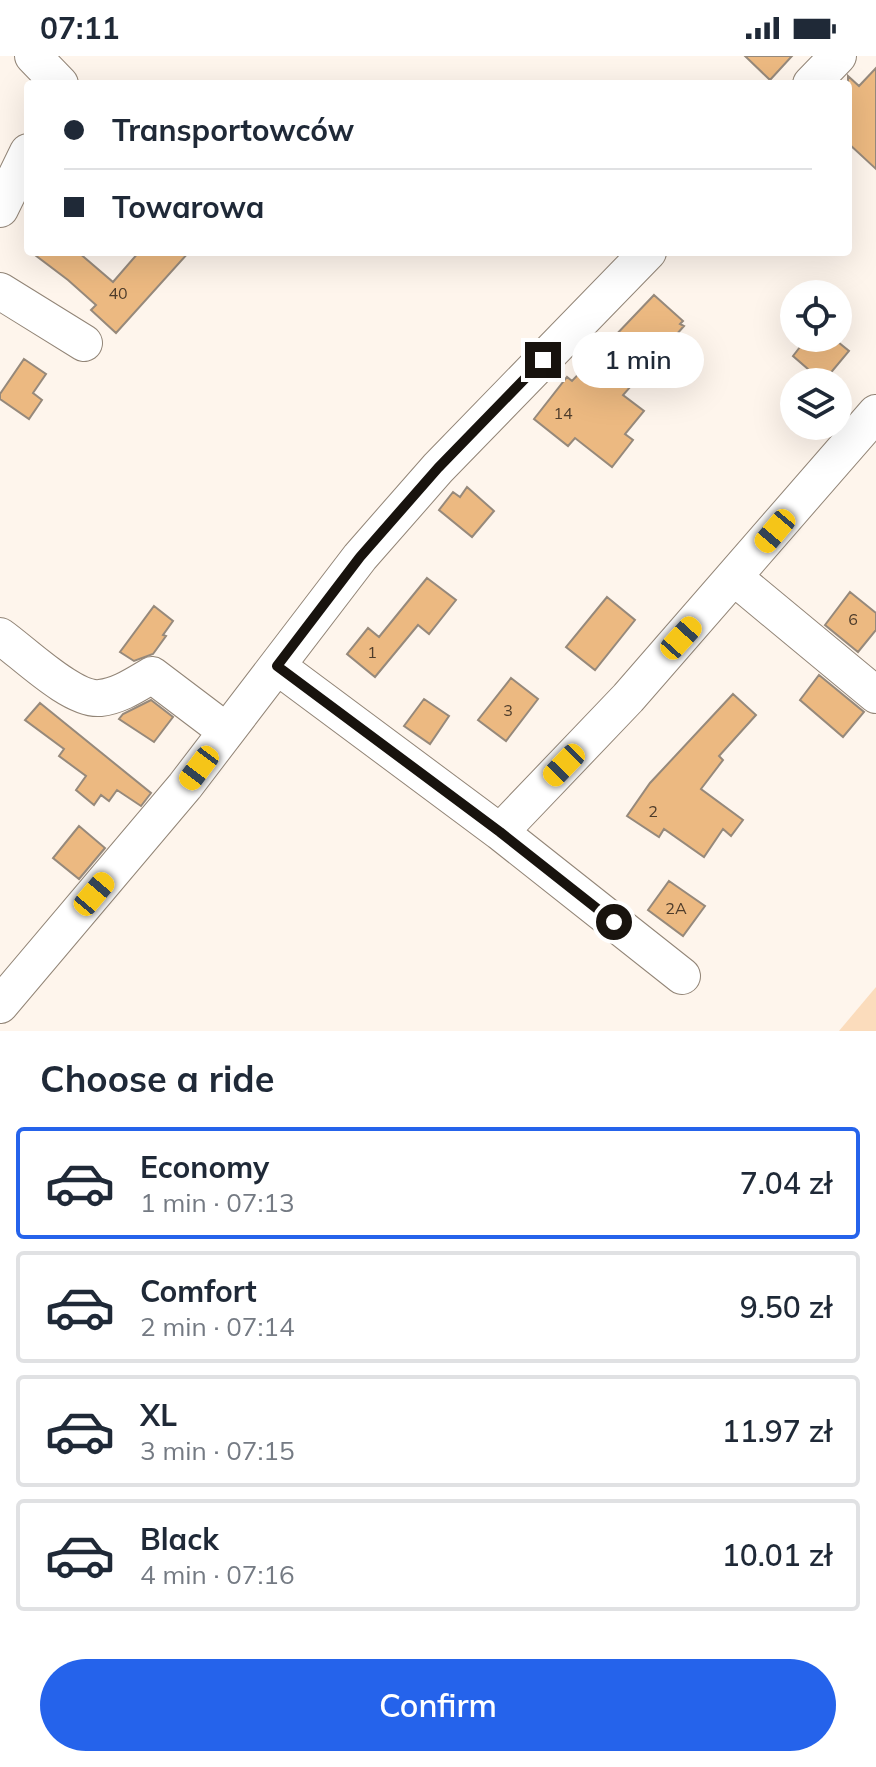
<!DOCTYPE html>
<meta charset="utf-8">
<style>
:root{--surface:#fff;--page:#f2f2f3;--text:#1f2937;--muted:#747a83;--line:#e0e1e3;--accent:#2563eb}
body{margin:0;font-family:Mulish,sans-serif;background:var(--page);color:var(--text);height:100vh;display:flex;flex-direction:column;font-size:30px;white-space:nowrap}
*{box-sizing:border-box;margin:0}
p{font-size:26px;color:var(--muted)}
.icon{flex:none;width:44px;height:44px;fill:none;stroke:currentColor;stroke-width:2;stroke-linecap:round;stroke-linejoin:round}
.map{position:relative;height:975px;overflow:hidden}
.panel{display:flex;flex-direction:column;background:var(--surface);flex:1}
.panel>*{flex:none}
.banner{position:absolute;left:24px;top:24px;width:828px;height:176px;border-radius:8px;box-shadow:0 8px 32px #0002;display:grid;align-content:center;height:176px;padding:0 40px;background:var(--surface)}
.tools{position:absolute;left:780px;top:224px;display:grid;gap:16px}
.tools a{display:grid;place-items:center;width:72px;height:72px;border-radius:50%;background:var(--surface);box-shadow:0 8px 32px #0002;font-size:40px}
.end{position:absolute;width:36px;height:36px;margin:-18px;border:10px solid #18130e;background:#fff;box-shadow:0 0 0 4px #fff}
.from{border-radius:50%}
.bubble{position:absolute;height:56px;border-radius:28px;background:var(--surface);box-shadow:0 8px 32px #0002;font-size:26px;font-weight:600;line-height:56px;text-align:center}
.car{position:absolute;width:24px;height:48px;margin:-24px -12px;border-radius:10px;box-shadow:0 0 6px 2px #0007;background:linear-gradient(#f5c518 24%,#345 0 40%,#f5c518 0 76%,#345 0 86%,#f5c518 0)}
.banner b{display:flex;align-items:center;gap:28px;height:76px;font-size:30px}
.banner b+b{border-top:2px solid var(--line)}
.banner i{width:20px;height:20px;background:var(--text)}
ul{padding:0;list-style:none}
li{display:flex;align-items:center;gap:24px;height:112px;margin:0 16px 12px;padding:0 24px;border:4px solid var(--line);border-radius:8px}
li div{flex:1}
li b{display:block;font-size:30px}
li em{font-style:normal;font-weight:600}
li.current{border-color:var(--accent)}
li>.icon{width:72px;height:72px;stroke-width:1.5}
h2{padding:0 40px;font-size:36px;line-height:96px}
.primary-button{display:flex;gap:16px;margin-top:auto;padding:16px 40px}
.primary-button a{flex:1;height:92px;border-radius:48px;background:var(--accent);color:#fff;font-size:32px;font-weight:600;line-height:92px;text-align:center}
.status{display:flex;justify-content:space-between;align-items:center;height:56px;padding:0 40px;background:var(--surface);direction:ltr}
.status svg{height:22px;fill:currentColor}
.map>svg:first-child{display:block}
.green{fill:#fbdcbc}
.building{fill:#ecb981;stroke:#96897b;stroke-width:2}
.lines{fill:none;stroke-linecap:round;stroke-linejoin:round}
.minor-casing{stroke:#928577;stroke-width:38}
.minor{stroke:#fff;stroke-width:36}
.route{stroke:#18130e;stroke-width:10}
.labels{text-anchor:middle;stroke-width:6;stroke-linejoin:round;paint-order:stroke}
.number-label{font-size:16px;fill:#4d3c2b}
</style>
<div class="status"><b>07:11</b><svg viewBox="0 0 49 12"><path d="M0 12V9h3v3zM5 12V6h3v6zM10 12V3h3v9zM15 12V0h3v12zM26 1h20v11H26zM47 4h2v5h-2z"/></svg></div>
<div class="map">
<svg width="876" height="975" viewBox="0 0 876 975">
<rect width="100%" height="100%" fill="#fef5ec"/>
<path class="green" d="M876,931V975H839Z"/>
<path class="building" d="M745,0H792L770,24Z
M876,12V113L848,87V20L859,30Z
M31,196H78L113,226L139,196H189L116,277L91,254L96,249L68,224Z
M654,239L683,265L680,268L684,270L623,339L644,355L625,378L633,384L612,411L575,382L568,390L534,363L567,321L572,325Z
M807,282H833L849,295L823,326L793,300Z
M24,303L46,318L33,337L42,344L29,363L0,343V338Z
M467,431L494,455L472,481L439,454L453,436L460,441Z
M427,522L456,544L429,578L418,569L375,621L347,598L368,572L379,581Z
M850,536L876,557V574L858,596L825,569Z
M607,541L635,564L595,614L566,591Z
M154,550L173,565L163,579L166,580L153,598L134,605L120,596Z
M819,619L864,656L843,681L800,644Z
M511,622L538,643L506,685L478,664Z
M733,638L756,659L719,700L723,704L701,733L743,764L731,780L723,773L704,801L664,773L659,781L627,760L650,727Z
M424,643L449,660L430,688L404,670Z
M151,644L173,661L154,686L119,663L123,658Z
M40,647L151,737L141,750L117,734L109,745L101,739L94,749L76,734L86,720L59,700L64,693L25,664Z
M79,770L105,792L79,823L53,802Z
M669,825L705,850L683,880L648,854Z"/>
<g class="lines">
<g class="minor-casing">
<path id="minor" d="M33,0L60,28
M811,28L838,0
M0,153L28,96
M0,235L84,287
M735,522L876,639
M0,580C23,596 72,645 100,642C119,640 135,629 152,619L226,675
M277,610L500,776L682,920
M500,776L628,642L876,357
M0,949L185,730L360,501L438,412L648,196"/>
</g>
<use href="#minor" class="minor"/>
</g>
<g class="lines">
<path class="route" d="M543,304L438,412L360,501L277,610L500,776L614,866"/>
</g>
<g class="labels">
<g class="number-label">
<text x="118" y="243">40</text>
<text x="563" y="363">14</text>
<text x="853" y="569">6</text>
<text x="372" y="602">1</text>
<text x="508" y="660">3</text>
<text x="653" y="761">2</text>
<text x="676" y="858">2A</text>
</g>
</g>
</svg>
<div class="tools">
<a><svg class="icon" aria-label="locate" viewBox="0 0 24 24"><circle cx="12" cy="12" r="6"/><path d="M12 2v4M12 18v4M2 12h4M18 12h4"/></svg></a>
<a><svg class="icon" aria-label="layers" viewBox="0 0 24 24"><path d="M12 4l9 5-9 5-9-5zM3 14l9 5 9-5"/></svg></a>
</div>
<i class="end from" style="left:614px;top:866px"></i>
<i class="end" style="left:543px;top:304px"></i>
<div class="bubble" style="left:572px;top:276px;width:132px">1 min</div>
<i class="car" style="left:775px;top:475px;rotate:220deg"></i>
<i class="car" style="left:681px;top:582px;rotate:42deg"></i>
<i class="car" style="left:564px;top:709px;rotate:224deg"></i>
<i class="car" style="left:199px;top:712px;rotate:217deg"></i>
<i class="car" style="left:94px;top:838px;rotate:40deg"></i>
<div class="banner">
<b><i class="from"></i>Transportowców</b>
<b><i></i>Towarowa</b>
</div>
</div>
<section class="panel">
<h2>Choose a ride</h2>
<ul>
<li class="current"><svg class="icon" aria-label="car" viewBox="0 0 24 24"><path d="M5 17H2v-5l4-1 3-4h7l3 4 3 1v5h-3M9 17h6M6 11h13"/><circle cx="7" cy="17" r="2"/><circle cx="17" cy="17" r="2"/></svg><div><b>Economy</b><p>1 min · 07:13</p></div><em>7.04 zł</em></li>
<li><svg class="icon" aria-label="car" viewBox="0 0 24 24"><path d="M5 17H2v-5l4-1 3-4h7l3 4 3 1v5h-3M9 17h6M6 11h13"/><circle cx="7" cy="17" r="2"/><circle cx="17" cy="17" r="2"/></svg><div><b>Comfort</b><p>2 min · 07:14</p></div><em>9.50 zł</em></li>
<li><svg class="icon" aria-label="car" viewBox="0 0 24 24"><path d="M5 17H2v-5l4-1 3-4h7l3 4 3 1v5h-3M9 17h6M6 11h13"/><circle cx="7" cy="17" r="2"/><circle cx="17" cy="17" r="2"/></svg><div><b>XL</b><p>3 min · 07:15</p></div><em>11.97 zł</em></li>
<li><svg class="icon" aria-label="car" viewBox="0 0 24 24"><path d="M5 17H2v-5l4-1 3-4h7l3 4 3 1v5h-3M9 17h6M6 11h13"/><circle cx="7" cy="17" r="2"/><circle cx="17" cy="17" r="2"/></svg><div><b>Black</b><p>4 min · 07:16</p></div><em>10.01 zł</em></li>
</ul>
<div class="primary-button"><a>Confirm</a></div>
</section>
